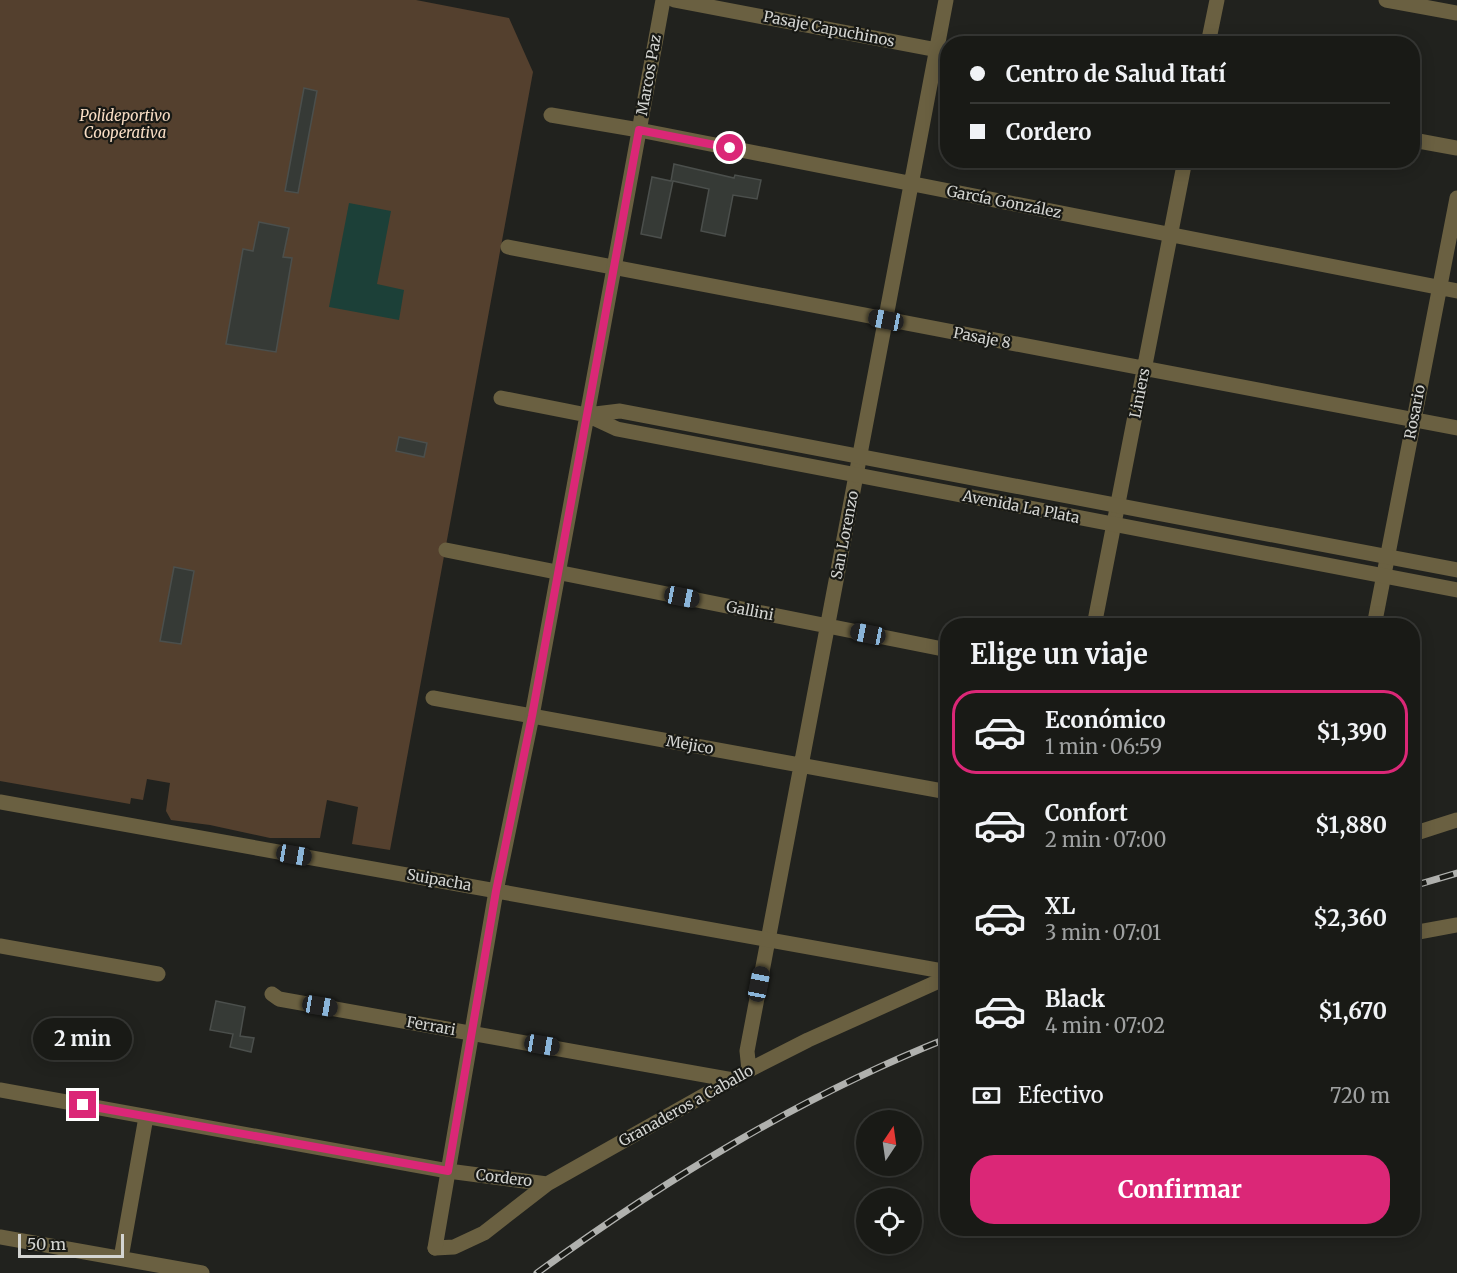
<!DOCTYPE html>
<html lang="es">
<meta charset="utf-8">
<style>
:root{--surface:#191a16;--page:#22231f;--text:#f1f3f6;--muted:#9fa1a1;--line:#373835;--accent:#db2777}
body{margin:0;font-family:Merriweather,serif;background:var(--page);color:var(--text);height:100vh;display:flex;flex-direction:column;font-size:22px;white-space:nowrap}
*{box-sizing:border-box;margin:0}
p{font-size:20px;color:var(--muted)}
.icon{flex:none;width:33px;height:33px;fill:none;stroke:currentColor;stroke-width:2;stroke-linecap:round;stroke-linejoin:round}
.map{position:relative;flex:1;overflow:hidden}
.details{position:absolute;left:940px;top:618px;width:480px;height:618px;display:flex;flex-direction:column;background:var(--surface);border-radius:24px;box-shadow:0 3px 15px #0003,0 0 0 2px var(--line)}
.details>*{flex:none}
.top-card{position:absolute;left:940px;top:36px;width:480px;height:132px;border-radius:24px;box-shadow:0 3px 15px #0003,0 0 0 2px var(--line);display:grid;align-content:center;height:132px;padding:0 30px;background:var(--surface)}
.needle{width:39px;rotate:13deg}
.fabs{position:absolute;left:856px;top:1110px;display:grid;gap:12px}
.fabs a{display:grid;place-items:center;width:66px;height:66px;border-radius:50%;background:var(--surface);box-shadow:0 3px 15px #0003,0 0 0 2px var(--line);font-size:30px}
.scale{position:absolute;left:18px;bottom:15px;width:106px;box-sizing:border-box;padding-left:6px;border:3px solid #d3d4d1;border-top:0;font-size:16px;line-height:21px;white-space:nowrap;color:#d3d4d1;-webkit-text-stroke:4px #181915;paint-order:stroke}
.end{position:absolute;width:27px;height:27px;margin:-14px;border:8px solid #db2777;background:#fff;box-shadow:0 0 0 3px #fff}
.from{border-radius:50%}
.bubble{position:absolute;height:42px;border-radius:21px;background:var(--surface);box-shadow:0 3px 15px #0003,0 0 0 2px var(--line);font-size:20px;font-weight:700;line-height:42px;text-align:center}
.car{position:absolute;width:18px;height:36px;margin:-18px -9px;border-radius:8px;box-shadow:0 0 4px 2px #0007;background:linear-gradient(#222 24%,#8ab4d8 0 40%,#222 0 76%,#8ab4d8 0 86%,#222 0)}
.top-card b{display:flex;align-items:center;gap:21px;height:57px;font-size:22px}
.top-card b+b{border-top:2px solid var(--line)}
.top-card i{width:15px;height:15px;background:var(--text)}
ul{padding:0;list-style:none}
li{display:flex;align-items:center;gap:18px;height:84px;margin:0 12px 9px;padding:0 18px;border:3px solid transparent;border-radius:24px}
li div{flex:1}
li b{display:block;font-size:22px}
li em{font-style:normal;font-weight:700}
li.current{border-color:var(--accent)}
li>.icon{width:54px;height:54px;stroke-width:1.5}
h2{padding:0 30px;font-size:27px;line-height:72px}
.pay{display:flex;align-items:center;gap:15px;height:66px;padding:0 30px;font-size:22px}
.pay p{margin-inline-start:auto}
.cta{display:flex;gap:12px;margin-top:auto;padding:12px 30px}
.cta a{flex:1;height:69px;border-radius:24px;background:var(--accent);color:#fff;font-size:24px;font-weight:700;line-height:69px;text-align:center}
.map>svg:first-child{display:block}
.green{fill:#54402e}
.water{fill:#1c4038}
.building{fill:#363a36;stroke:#4b4f4c;stroke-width:1.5}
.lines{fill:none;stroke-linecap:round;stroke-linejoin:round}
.minor{stroke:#6a6041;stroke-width:15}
.tertiary{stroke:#6a6041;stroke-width:15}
.rail-casing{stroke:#b0b1ae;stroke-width:7}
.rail{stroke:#181915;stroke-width:4.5;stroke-dasharray:14;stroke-linecap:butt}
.route{stroke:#db2777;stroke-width:8}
.labels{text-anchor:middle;stroke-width:4.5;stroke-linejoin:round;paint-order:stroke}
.street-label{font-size:15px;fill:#d3d4d1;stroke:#181915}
.park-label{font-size:15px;font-style:italic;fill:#f8ddc4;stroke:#181915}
</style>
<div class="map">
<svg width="1457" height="1273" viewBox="0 0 1457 1273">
<rect width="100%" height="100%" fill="#21221e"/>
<path class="green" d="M0,0H416L509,18L533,72L390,850L352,844L358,807L327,800L320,838H270L210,825L171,820L166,811L170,783L147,779L143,800L131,798L130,804L0,781Z"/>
<path class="water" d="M349,203L391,211L377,284L404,290L399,320L329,307Z"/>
<path class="building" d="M304,88L317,91L298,193L285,191Z
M674,164L734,178L735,175L761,180L757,199L733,195L725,236L701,231L709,189L673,181L661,238L641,234L652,177L671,181Z
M259,222L289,228L283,257L292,258L276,352L226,344L243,249L253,251Z
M399,437L427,443L424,457L396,451Z
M174,567L194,571L181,644L160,641Z
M216,1001L245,1007L240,1036L254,1038L251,1052L230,1047L233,1034L210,1030Z"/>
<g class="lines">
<path class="minor" d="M674,0L948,52
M1208,44L1217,0
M551,115L639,130L1457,291
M1413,140L1457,148
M508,247L1457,428
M446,550L948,650
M1094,626L1185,160
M1374,626L1457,198
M433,698L948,792
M1413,933L1457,925
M0,946L158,974
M272,994L279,999L733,1080
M749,1070L747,1051L946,0
M0,1090L448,1171L547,1184
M0,1237L202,1273
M435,1248L454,1247L484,1233L547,1184L749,1070L808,1040L948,977
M121,1258L146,1117"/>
<path class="tertiary" d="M1386,0L1457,13
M501,398L587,415L617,429L1457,590
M587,415L620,411L1457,570
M0,802L948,972
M1413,834L1457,820
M435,1248L496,891L532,716L663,0"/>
<g class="rail-casing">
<path id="rail" d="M1413,886L1457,873
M537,1273C665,1180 801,1096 948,1038"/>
</g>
<use href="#rail" class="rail"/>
</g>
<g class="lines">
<path class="route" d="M83,1105L448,1171L496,891L532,716L639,130L730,148"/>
</g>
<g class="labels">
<g class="street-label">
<text transform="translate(829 29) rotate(11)" y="5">Pasaje Capuchinos</text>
<text transform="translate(649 75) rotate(-80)" y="5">Marcos Paz</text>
<text transform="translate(1004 202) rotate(11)" y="5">García González</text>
<text transform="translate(982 338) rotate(11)" y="5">Pasaje 8</text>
<text transform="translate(1140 393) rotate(-79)" y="5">Liniers</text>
<text transform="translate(1415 412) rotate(-79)" y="5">Rosario</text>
<text transform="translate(1021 507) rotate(11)" y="5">Avenida La Plata</text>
<text transform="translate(845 535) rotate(-79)" y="5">San Lorenzo</text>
<text transform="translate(750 611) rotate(11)" y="5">Gallini</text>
<text transform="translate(690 745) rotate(10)" y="5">Mejico</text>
<text transform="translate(439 880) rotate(10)" y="5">Suipacha</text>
<text transform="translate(431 1026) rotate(10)" y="5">Ferrari</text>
<text transform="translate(686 1106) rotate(-29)" y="5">Granaderos a Caballo</text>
<text transform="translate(504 1178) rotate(7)" y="5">Cordero</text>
</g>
<g class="park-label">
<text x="125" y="121">Polideportivo<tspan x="125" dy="17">Cooperativa</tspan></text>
</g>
</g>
</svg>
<div class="fabs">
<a><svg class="needle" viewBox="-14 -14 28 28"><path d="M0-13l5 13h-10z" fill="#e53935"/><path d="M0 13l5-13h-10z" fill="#9fa1a1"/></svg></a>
<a><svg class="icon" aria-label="locate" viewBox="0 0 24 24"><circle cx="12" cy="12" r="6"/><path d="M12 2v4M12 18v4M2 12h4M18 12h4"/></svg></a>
</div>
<div class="scale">50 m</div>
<i class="end from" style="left:730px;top:148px"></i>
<i class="end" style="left:83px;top:1105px"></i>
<div class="bubble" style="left:33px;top:1018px;width:99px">2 min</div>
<i class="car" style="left:886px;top:320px;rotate:281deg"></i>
<i class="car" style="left:682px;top:597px;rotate:101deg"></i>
<i class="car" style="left:868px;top:634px;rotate:281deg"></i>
<i class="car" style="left:294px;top:855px;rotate:100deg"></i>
<i class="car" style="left:759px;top:984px;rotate:11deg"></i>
<i class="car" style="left:320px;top:1006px;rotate:100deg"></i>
<i class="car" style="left:542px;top:1045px;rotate:100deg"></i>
<div class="top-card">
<b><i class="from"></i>Centro de Salud Itatí</b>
<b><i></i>Cordero</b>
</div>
<section class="details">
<h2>Elige un viaje</h2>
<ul>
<li class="current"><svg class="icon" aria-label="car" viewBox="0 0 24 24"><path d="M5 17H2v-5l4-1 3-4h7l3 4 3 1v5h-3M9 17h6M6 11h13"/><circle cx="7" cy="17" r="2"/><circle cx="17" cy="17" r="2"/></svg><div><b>Económico</b><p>1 min · 06:59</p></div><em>$1,390</em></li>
<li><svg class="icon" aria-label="car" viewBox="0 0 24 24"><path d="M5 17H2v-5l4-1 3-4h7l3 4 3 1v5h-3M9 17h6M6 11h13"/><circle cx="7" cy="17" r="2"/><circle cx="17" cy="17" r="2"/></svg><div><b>Confort</b><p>2 min · 07:00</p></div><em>$1,880</em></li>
<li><svg class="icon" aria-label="car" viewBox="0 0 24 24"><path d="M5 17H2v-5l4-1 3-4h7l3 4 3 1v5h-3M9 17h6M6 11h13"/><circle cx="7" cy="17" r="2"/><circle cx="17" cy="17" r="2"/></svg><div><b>XL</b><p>3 min · 07:01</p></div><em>$2,360</em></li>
<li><svg class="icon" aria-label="car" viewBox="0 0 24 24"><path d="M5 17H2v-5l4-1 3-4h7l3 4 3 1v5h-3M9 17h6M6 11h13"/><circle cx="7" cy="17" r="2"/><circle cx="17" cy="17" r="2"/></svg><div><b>Black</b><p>4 min · 07:02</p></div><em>$1,670</em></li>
</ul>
<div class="pay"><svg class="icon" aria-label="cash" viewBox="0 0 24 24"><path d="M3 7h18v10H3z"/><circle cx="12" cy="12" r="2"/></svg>Efectivo<p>720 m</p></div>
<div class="cta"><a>Confirmar</a></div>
</section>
</div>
